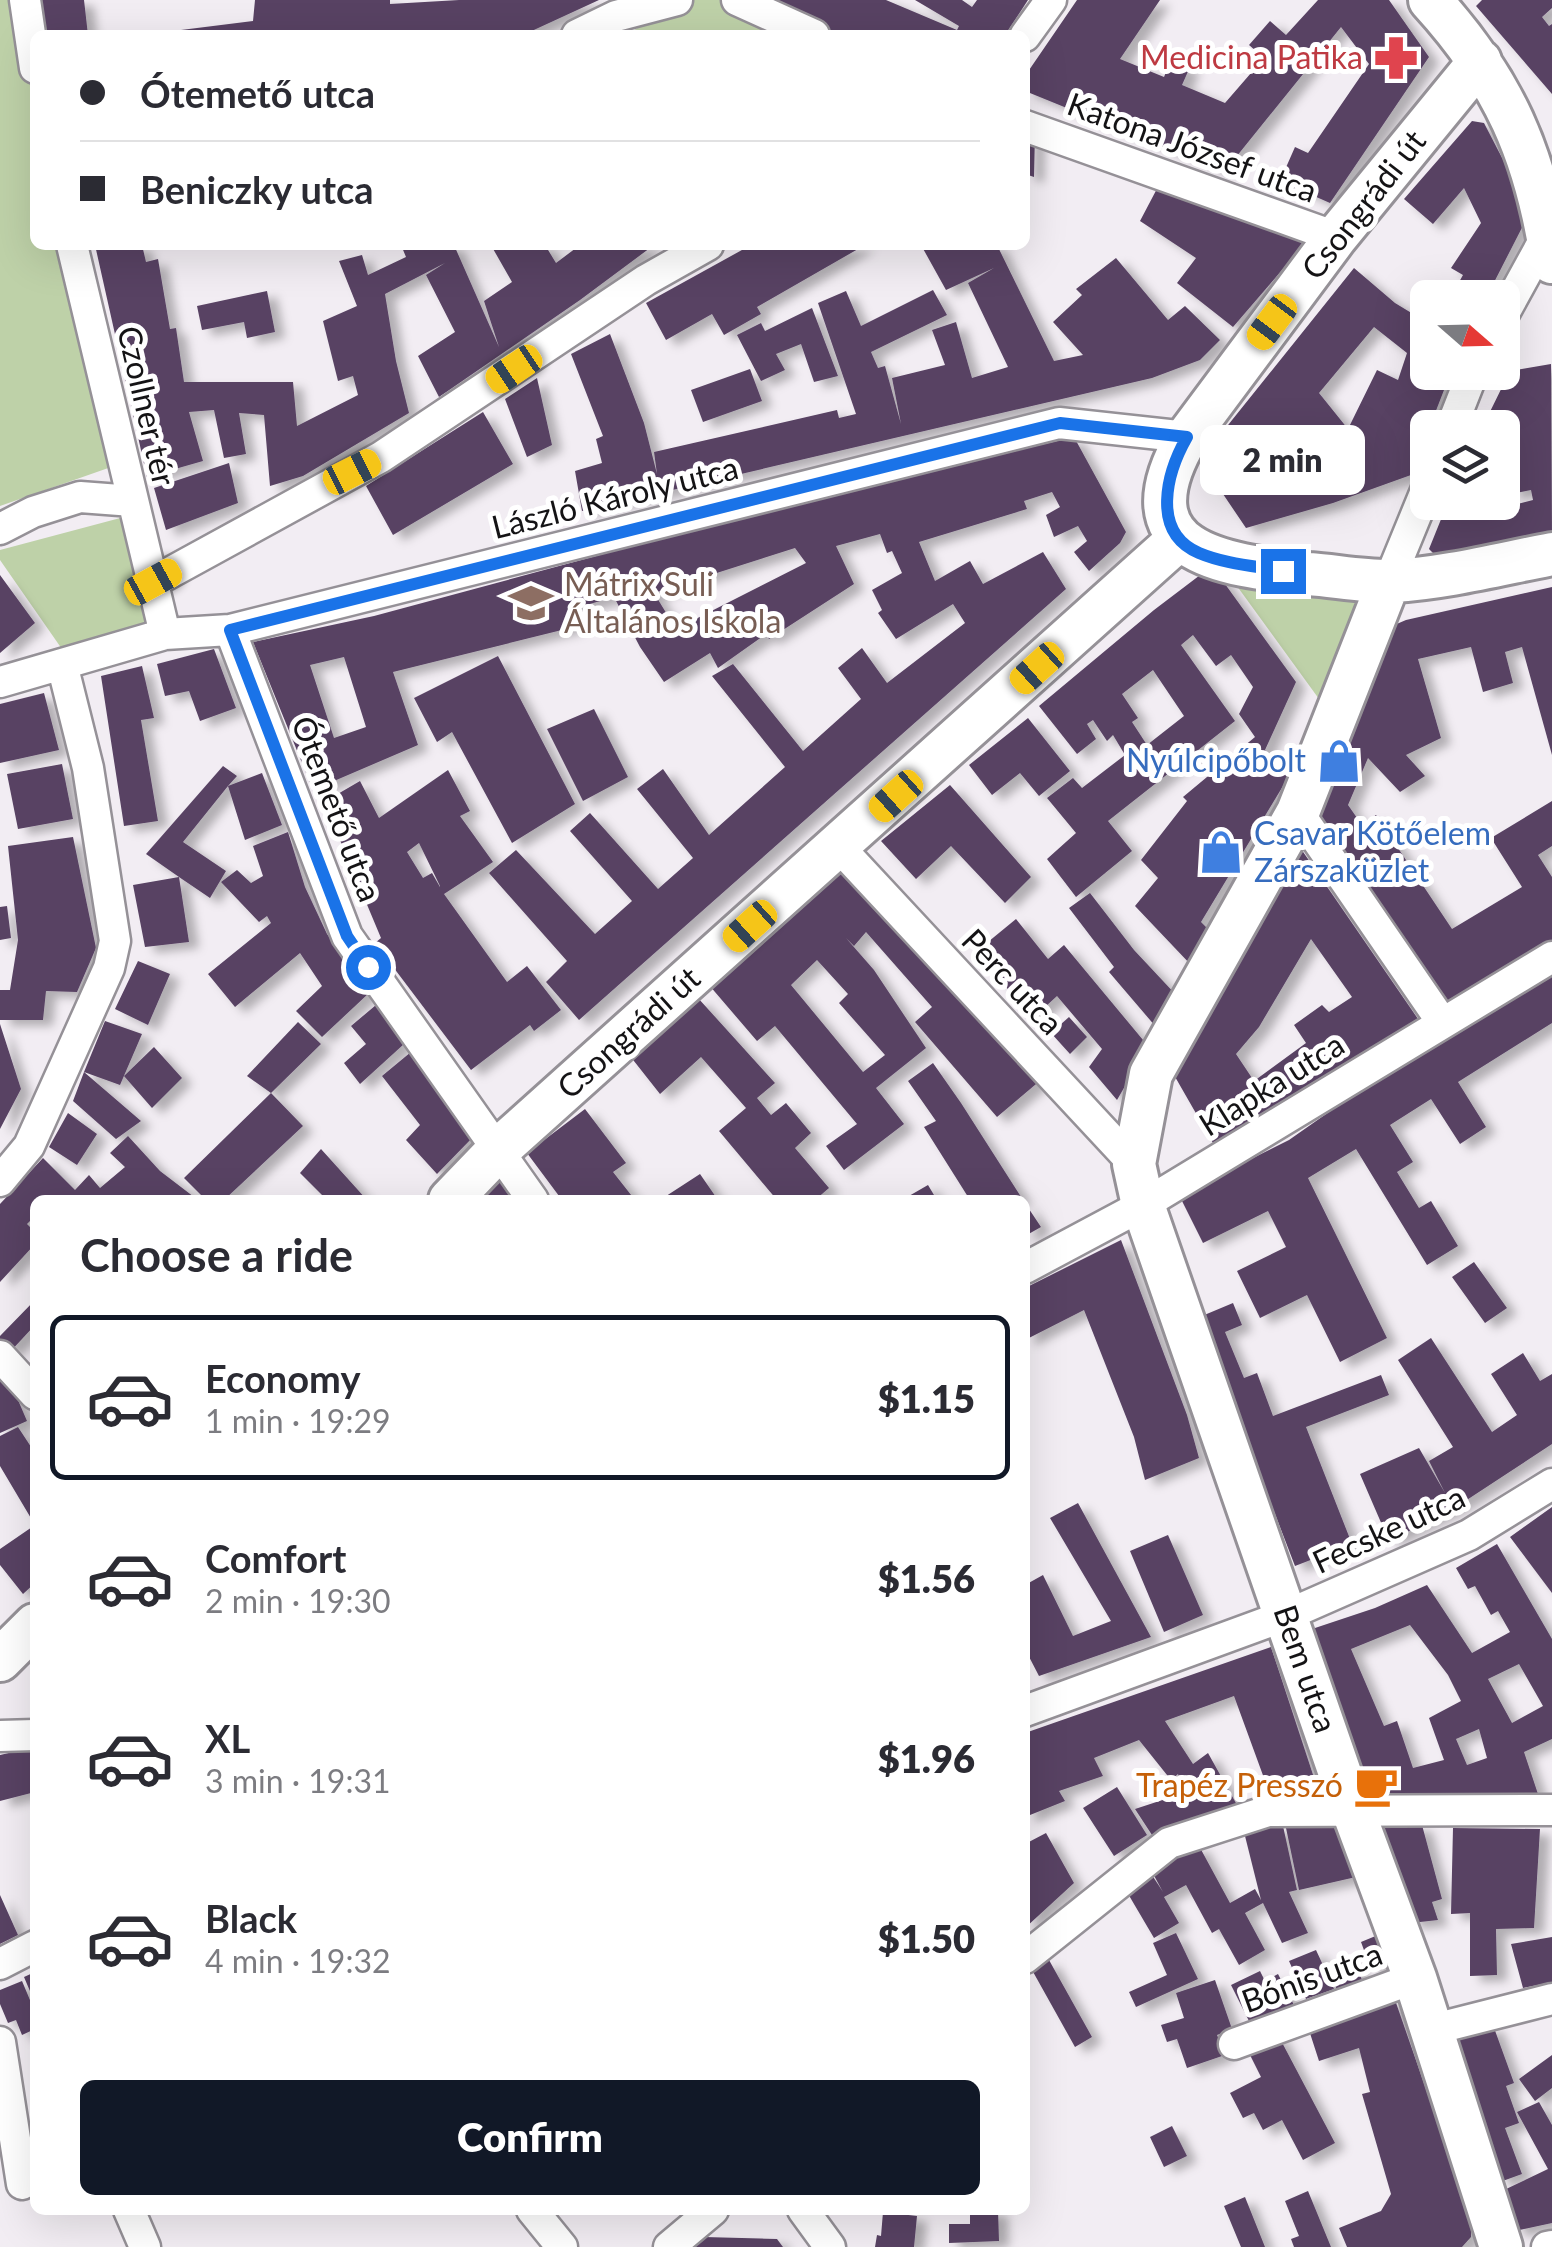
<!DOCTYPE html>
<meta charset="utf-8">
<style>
:root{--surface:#fff;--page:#f2f2f3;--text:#2b2b33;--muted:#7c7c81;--line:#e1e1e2;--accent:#111827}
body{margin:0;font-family:Lato,sans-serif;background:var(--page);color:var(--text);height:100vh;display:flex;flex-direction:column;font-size:38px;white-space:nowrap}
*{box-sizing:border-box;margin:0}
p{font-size:32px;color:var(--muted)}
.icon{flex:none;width:55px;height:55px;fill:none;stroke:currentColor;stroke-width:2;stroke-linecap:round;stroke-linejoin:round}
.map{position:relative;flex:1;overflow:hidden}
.drawer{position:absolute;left:30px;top:1195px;width:1000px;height:1020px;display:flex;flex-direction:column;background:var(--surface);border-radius:15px;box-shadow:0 10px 40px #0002}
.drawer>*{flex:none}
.hud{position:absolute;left:30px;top:30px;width:1000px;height:220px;border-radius:15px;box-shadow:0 10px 40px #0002;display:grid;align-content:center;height:220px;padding:0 50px;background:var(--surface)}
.needle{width:65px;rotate:110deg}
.tools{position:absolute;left:1410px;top:280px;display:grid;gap:20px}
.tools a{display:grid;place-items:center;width:110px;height:110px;border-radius:15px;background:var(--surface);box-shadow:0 10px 40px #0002;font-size:50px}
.end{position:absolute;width:45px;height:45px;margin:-22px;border:12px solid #1a73e8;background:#fff;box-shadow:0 0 0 5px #fff}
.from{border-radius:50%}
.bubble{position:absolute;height:70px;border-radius:15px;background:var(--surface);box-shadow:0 10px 40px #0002;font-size:32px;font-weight:800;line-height:70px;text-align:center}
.car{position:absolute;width:30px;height:60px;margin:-30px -15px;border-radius:12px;box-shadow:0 0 8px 2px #0007;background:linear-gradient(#f5c518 24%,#345 0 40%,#f5c518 0 76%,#345 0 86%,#f5c518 0)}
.hud b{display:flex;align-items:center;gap:35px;height:95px;font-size:38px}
.hud b+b{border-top:2px solid var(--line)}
.hud i{width:25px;height:25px;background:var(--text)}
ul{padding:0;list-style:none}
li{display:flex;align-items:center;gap:30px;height:165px;margin:0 20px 15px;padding:0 30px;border:5px solid transparent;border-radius:15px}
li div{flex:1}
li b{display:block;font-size:38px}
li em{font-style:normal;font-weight:800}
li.selected{border-color:var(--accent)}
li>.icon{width:90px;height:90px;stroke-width:1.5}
h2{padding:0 50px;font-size:45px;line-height:120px}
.primary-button{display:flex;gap:20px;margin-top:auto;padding:20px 50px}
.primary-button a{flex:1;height:115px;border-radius:15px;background:var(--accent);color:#fff;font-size:40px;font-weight:800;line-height:115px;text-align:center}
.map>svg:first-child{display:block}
.green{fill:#bed1a8}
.building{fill:#584263;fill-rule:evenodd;filter:url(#shadow)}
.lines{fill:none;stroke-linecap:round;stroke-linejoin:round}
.street-casing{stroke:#959197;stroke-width:35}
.secondary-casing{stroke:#959197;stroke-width:48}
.street{stroke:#fff;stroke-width:30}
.secondary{stroke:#fff;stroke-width:42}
.route{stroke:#1a73e8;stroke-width:12}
.labels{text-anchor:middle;stroke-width:10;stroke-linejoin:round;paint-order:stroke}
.health-label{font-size:32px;fill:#be3a42;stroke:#fff;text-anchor:end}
.street-label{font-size:32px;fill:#141315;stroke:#fff}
.education-label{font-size:32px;fill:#785e54;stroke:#fff;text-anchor:start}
.shop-label{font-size:32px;fill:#366cbe;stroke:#fff;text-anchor:end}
.food-label{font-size:32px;fill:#c56008;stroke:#fff;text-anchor:end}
</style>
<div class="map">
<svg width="1552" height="2247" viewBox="0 0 1552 2247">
<defs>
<filter id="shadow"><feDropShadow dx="10" dy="6" stdDeviation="5" flood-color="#0004"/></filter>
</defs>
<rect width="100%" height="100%" fill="#f2edf3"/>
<path class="green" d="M0,0H18L35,107V245H63L114,466L0,506Z
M683,0H755L824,35H633L631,32Z
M124,517L149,625L64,652L0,560V550Z
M1234,582L1370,594L1327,710Z"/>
<path class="building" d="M35,0H84L88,35H39Z
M255,0H390V4L459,0H599L523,35H178L181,30L253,21Z
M746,0H886L957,30L959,26L915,0H962L972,7L977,0H1028L1005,35H829Z
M1077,0H1160L1120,59L1164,77L1171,60L1190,67L1182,85L1225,103L1264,58L1249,45L1270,21L1286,35L1318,0H1389L1429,57L1330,203L1280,181L1295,147L1308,153L1369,64L1341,27L1224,172L1025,91V76Z
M1482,0H1552V8L1542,17L1549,26L1552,24V94L1476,6Z
M1472,121L1484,123L1530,212L1486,298H1450L1463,275L1451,268L1481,223L1464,188L1433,224L1404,199Z
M1025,129L1035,133L1034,177L1025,174Z
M1160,183L1307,241L1233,327L1177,283L1196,258L1140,221Z
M95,245H142L146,262L158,259L170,329L176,328L184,382H293L297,426L358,395L353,376L338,381L323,321L357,306L339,261L362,255L368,275L406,257L401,245H454L499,347L484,301L512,282L492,247L495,245H545L556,263L580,245H654L580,300L439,397L418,356L455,332L426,275L445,263L385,294L396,361L409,413L303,476L270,486L264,415L239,413L246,454L224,458L214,410L189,412L203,461L147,477Z
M751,245H865L757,307L761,314L724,335L712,314L666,340L646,303Z
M921,245H997L1054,361L1083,355L1053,322L1082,295L1076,289L1116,258L1168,320L1185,306L1220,340L1200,360L1152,378L582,511L575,471L602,463L596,439L603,436L571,354L610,334L644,423L657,474L654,452L837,410L839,418L856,414L818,303L846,291L861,326L933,290L947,315L871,352L878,368L885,366L901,424L892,378L945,365L932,330L956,322L972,378L1008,367L968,283L994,268L946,290Z
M1354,268L1395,303L1428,323V372H1451L1411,475L1333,503L1246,528L1200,460ZM1374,327L1407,353L1398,380L1377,370L1348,429L1319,393Z
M267,291L275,332L247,338L244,322L202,330L197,306Z
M812,308L838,376L814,382L801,344L776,354L785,370L761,381L737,335L761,323L765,331Z
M1551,364L1552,535L1439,559L1429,549L1448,502H1472L1467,517L1533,500L1531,490L1511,494L1507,459L1502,460V428H1482L1510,371Z
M750,369L762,401L703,422L691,390Z
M537,378L552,445L527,457L505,399Z
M483,412L513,464L393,535L366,486Z
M1074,437L1126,532L1120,543L1089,571L1074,552L1087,541L1078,526L1054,537L1046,515L1060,507L1052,492L1024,501L1027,509L919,542L935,581L970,561L983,584L1043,552L1066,589L579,1020L546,982L567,961L489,873L516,850L595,934L632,901L570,831L590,813L658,889L693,858L637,789L663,769L709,835L785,767L712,676L733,664L803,751L861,699L838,668L862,648L887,683L965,623L953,604L896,639L878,613L882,610L872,590L902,573L892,551L887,553L880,534L836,546L854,584L769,639L766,634L718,668L710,653L664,682L640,647L614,597L569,610L574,627L393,672L418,745L313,790L253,642L374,616L767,510ZM795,548L806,563L676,629L654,593ZM344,657L366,727L334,738L310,665Z
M229,463L238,503L166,530L154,488Z
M1212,566L1296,682L1265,750L1289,776L1201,922L1211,932L1192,966L1135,906L1158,878L1141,860L1187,801L1183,797L1255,737L1239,714L1253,687L1231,655L1216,666L1193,635L1181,645L1235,721L1108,821L1132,851L1076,897L1047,859L1076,833L1047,798L1073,778L1082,788L1125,755L1113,735L1107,741L1093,720L1087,724L1096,739L1077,754L1039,706L1154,610ZM1153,670L1184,716L1147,745L1132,722L1138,718L1122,694Z
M0,575L35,623L0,653Z
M1552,587V755L1522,647L1505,652L1513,683L1483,692L1471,647L1418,659L1441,738L1406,755L1425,776L1400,792L1368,758L1348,805L1362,825L1376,815L1452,929L1522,887L1491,838L1552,801V846L1538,855L1552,877V946L1449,1013L1313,814L1378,632L1406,620Z
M214,649L236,708L200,721L189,691L165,696L157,664Z
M498,656L575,804L512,843L452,732L437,742L414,698Z
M142,666L154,718L141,720L158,821L124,826L101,676Z
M44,693L59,750L0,763V704Z
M594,709L628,777L583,801L547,729Z
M1028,718L1070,771L1039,796L1020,773L992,795L969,765Z
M62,764L73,819L18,829L7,774Z
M223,766L237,776L228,786L262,773L282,825L245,840L228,786L183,842L226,871L210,898L179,877L189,942L145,947L133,885L179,877L146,854Z
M448,770L470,811L460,816L493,862L444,894L507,982L527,966L561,1010L534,1031L530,1025L471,1070L375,943L381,938L324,802L360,781L379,818ZM419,843L440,886V887L432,873L423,878L407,852Z
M950,785L1031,877L1005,903L951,846L916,879L881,841Z
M288,832L305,887L327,934L369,993L322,1037L296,1011L322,986L300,953L235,1007L208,974L271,923L267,916L259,922L221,882L237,870L251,883L263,876L253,846Z
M73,837L96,948L77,992L46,991L43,1020H0V990H10L18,940L8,846Z
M1299,846L1418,1019L1217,1150L1174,1075ZM1311,939L1352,997L1329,1012L1322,1005L1294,1025L1306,1043L1254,1081L1236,1054L1259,1027Z
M846,866L1042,1079L997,1117L915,1022L932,1007L866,932L854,946L846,938L874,970L926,1048L876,1088L904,1124L844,1170L826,1146L857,1124L775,1026L757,1041L709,985ZM817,960L848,994L839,1003L885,1055L863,1072L791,985Z
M1090,893L1134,950L1178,997L1156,1027L1109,972L1114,967L1069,908Z
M7,906L11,938L0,940V907Z
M1016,919L1048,959L1064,945L1148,1046L1117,1100L1089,1067L1102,1049L1057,996L1032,1019L977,951Z
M138,961L170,974L148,1025L115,1009Z
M1552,972V1023L1458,1082L1486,1127L1460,1144L1431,1099L1390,1125L1413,1162L1397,1172L1419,1208L1431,1201L1458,1246L1427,1265L1356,1149L1308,1178L1387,1338L1340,1362L1307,1295L1260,1318L1237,1271L1286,1247L1268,1211L1203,1243L1179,1195L1289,1140L1366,1086Z
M698,998L775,1083L757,1098L771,1115L786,1103L811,1133L795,1148L829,1188L815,1200H777L719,1131L746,1108L701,1057L660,1094L630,1056Z
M376,1005L404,1044L360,1084L344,1063L366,1044L351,1026Z
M1069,1017L1087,1037L1070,1054L1051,1033Z
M105,1021L142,1034L120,1085L84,1072Z
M298,1022L321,1044L271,1093L247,1076Z
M0,1024L21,1089L0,1129Z
M154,1047L182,1078L152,1108L124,1076Z
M411,1052L473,1137L437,1174L406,1140L420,1125L382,1076Z
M933,1063L961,1103L1023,1200H970L924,1127L936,1121L908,1081Z
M84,1072L141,1121L116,1139L73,1101Z
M271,1093L303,1126L224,1200H206L184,1178Z
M585,1109L626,1163L613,1172L635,1200H562L527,1153Z
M68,1113L97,1134L77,1165L49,1147Z
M128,1136L160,1171L198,1200H72L69,1196L66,1200H35V1216L27,1224L35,1232V1244L0,1282V1204L43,1158L75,1190L89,1175L100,1188L125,1167L110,1153Z
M321,1149L367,1200H327L300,1173Z
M700,1174L718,1200H660Z
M503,1175L519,1200H476Z
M928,1185L937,1200H902Z
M1025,1203L1041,1227L1025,1236Z
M1121,1240L1187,1415L1199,1458L1145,1480L1134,1437L1084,1310L1025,1340V1288Z
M1474,1262L1507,1308L1485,1323L1452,1277Z
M35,1300V1325L9,1353L0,1343V1336Z
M1233,1303L1242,1325L1225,1332L1244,1378L1257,1373L1273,1416L1381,1375L1389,1395L1306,1427L1352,1544L1295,1566L1250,1449L1242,1452L1190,1321Z
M1431,1338L1492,1432L1517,1415L1491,1374L1523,1353L1540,1381L1552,1374V1444L1453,1509L1389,1541L1360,1474L1419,1448L1445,1493L1429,1461L1453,1447L1398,1360Z
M0,1358L27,1421L0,1433Z
M18,1427L35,1453V1583L23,1594L0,1565V1549L35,1525L0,1466V1436Z
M1078,1503L1151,1637L1039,1676L1025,1649V1585L1043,1575L1073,1636L1111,1621L1050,1518Z
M1552,1507V1593L1510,1537Z
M1168,1535L1203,1615L1164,1632L1130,1551Z
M1497,1544L1552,1639V1739L1524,1752L1538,1794L1367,1797L1303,1632L1375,1608L1427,1585L1472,1653L1510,1632L1498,1611L1491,1615L1475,1586L1468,1589L1456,1568ZM1410,1625L1448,1675L1461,1701L1429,1718L1444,1760L1413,1768L1397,1721L1384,1726L1351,1649ZM1519,1664L1543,1706L1512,1723L1488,1679ZM1479,1729L1487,1758L1467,1765L1456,1739Z
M1271,1647L1319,1793L1272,1800L1234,1696L1165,1721L1193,1764L1208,1753L1237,1805L1152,1835L1135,1809L1184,1793L1178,1774L1171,1780L1139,1740L1094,1758L1103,1776L1059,1791L1065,1801L1025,1817V1733Z
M35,1747V1792L0,1801V1755Z
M1117,1787L1147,1835L1114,1856L1083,1808Z
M1343,1815L1356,1877L1299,1890L1286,1828Z
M1422,1825L1442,1899L1432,1902L1438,1920L1411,1923L1377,1827Z
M1283,1826L1297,1890L1289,1892L1308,1933L1282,1943L1263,1903L1245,1913L1265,1950L1239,1965L1219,1929L1212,1933L1186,1885L1164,1897L1179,1923L1154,1938L1124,1887L1150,1872L1163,1892L1151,1870L1198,1844L1230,1903L1255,1889L1261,1900L1244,1832Z
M1453,1828L1540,1829L1534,1928L1496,1929L1497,1975L1470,1976V1913L1451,1914Z
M1046,1833L1074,1883L1025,1928V1844Z
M0,1895L18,1935L0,1944Z
M1176,1933L1198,1979L1136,2007L1129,1992L1167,1975L1153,1943Z
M1378,1935L1389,1965L1372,1972L1361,1942Z
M1552,1937V1982L1523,1988L1511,1944Z
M1316,1950L1334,1989L1306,1999L1289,1961Z
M1353,1957L1362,1980L1337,1990L1328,1967Z
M1049,1960L1092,2037L1075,2047L1032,1970Z
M1260,1971L1265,1981L1278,1974L1296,2009L1254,2031L1231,1985Z
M35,1972V2003L24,1977Z
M1215,1980L1232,2029L1217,2035L1225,2055L1187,2068L1177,2039L1167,2042L1161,2025L1184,2018L1176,1993Z
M22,1981L35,2012V2029L22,2035L16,2020L8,2023L0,2004V1990Z
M1394,1997L1471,2219V2237L1462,2247H1347L1339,2228L1381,2211L1391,2194L1362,2094L1370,2092L1359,2048L1319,2061L1308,2027Z
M1493,2025L1514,2083L1506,2086L1519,2123L1505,2128L1522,2174L1500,2182L1450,2038Z
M1277,2033L1335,2143L1303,2160L1282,2120L1263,2130L1254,2113L1243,2118L1230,2093L1261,2077L1247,2049Z
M1552,2055V2088L1535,2101L1519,2079Z
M1539,2102L1552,2125V2223L1515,2231L1504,2190L1548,2169L1517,2112Z
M1172,2126L1187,2156L1164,2167L1150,2137Z
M1308,2191L1331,2247H1294L1291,2239L1299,2236L1285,2201Z
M1245,2197L1265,2247H1241L1224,2206Z
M970,2210H998L999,2241L949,2243V2224H970Z
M883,2212L917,2216L914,2247H875L877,2235L881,2236Z
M704,2237L777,2239L783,2247H692Z"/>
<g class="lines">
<g class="street-casing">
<path id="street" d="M25,0L35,68
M737,0L814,35
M577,35L616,16L677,0
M1025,36L1051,0
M1025,126L1336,237
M72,245L165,634
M1502,317L1548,233
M1451,428L1473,372
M0,529L33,512L80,497L133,501
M1389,581L1428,486
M153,582L381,457L646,280L708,245
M230,630L347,936L533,1200
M0,682L165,634L230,630L1059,423L1187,437
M1298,812L1442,1022
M839,847L1134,1164
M0,1181L29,1146L109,968L115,941L88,768L62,664
M1025,1268L1143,1205L1552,957
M0,1356L35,1394
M1025,1711L1287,1615L1469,1535L1552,1484
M0,1736L35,1735
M1025,1958L1169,1843L1268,1811L1552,1810
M0,1964L35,1946
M1430,2030L1552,1999
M0,2042L22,2184
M1234,2044L1415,1978
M129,2210L145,2247
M532,2210L562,2247
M803,2210L830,2247
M669,2247L713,2210
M1547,2247L1552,2246"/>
</g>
<g class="secondary-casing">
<path id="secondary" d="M1430,0C1504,81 1536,155 1552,262
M1480,61L1336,237L1187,437C1120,552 1220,565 1309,574C1336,576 1366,582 1393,581C1446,578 1500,564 1552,554
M1389,581L1298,812L1151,1074L1134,1164L1143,1205L1352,1808L1415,1978L1501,2247
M450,1200L499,1149L1179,539
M0,1660L35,1625"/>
</g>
<use href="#street" class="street"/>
<use href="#secondary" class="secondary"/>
</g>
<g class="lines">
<path class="route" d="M368,967L347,936L230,630L1060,423L1187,437C1167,472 1150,532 1199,553C1225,564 1255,566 1283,571"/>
</g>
<defs>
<g id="pharmacy-bare" transform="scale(3.45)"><path d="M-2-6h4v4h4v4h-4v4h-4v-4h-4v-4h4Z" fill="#e0444e" stroke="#fff" stroke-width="2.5" paint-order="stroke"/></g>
<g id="school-bare" transform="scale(3.45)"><path d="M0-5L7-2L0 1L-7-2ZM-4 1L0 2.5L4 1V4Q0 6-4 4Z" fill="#8d6e63" stroke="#fff" stroke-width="2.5" paint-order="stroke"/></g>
<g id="shop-bare" transform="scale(3.45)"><path d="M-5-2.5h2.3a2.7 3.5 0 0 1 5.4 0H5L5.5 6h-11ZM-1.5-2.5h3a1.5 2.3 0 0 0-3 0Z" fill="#3f7fe0" stroke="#fff" stroke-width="2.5" paint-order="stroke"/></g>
<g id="cafe-bare" transform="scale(3.45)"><path d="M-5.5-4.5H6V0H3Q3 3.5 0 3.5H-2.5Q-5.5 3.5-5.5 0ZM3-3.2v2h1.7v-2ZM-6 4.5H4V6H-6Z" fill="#e8710a" stroke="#fff" stroke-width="2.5" paint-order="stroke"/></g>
</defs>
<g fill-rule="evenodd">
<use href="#pharmacy-bare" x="1396" y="58"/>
<use href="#school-bare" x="531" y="603"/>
<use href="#shop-bare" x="1339" y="761"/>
<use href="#shop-bare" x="1221" y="852"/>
<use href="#cafe-bare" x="1376" y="1786"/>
</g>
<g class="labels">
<g class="health-label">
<text x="1363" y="69">Medicina Patika</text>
</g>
<g class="street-label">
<text transform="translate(1192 148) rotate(20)" y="11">Katona József utca</text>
<text transform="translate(1364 205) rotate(-52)" y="11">Csongrádi út</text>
<text transform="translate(146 406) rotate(77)" y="11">Czollner tér</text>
<text transform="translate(615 498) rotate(-14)" y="11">László Károly utca</text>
<text transform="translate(336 809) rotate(69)" y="11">Ótemető utca</text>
<text transform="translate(1012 982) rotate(47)" y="11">Perc utca</text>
<text transform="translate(629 1033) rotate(-42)" y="11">Csongrádi út</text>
<text transform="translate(1272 1085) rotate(-32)" y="11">Klapka utca</text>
<text transform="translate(1389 1530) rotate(-25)" y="11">Fecske utca</text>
<text transform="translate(1305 1669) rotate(71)" y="11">Bem utca</text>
<text transform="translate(1312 1978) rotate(-20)" y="11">Bónis utca</text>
</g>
<g class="education-label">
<text x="564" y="596">Mátrix Suli<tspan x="564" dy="37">Általános Iskola</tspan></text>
</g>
<g class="shop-label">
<text x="1306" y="772">Nyúlcipőbolt</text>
<text x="1254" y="845" text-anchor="start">Csavar Kötőelem<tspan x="1254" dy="37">Zárszaküzlet</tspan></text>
</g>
<g class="food-label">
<text x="1343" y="1797">Trapéz Presszó</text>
</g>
</g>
</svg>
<div class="tools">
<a><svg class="needle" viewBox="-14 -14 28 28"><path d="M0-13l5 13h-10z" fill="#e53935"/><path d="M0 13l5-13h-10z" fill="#7c7c81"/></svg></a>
<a><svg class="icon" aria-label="layers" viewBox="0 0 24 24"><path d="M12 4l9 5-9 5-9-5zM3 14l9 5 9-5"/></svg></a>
</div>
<i class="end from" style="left:368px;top:967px"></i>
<i class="end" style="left:1283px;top:571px"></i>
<div class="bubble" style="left:1200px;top:425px;width:165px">2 min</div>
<i class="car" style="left:1272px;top:322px;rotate:217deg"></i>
<i class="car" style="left:514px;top:369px;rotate:236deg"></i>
<i class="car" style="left:352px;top:472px;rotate:63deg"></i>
<i class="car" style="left:153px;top:582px;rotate:61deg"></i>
<i class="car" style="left:1037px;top:668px;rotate:228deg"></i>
<i class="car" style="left:896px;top:796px;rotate:228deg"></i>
<i class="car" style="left:750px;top:926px;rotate:228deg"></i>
<div class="hud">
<b><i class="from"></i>Ótemető utca</b>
<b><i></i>Beniczky utca</b>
</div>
<section class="drawer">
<h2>Choose a ride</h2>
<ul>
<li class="selected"><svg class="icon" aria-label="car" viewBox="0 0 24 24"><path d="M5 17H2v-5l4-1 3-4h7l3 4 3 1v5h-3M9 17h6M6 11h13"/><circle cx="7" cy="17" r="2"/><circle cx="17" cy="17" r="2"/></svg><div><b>Economy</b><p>1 min · 19:29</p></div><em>$1.15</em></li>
<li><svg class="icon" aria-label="car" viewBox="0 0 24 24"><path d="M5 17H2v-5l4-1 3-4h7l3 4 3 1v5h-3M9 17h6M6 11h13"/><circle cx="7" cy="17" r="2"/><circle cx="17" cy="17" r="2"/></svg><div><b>Comfort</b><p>2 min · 19:30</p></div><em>$1.56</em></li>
<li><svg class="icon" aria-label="car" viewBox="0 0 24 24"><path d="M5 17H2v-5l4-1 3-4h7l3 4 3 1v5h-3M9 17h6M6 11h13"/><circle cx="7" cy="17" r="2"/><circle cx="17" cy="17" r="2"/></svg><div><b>XL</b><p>3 min · 19:31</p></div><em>$1.96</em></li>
<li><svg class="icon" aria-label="car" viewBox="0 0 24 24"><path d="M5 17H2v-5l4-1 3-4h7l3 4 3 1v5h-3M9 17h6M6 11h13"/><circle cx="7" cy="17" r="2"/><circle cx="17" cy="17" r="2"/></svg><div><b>Black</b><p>4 min · 19:32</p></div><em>$1.50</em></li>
</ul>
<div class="primary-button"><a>Confirm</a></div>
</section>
</div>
